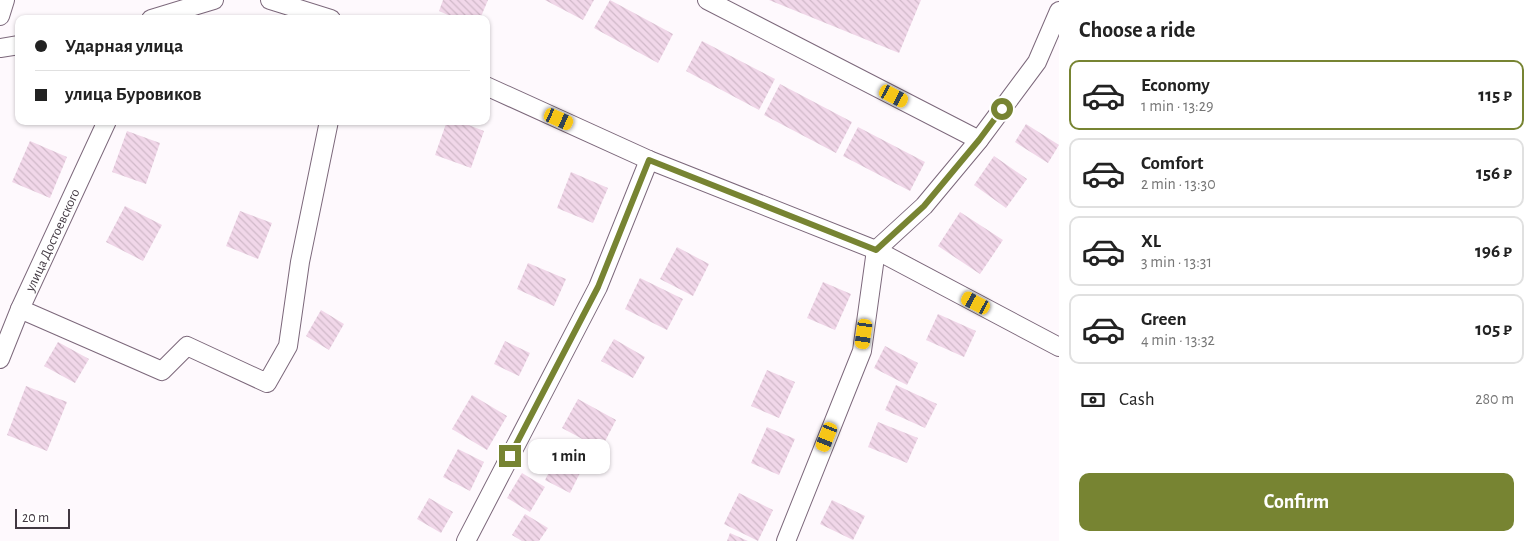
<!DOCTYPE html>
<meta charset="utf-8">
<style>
:root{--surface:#fff;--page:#f2f2f2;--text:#222;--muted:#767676;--line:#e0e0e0;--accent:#778432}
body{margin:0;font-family:"Alegreya Sans",sans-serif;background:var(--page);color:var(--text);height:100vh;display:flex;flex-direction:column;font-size:19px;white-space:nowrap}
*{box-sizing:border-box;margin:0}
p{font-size:16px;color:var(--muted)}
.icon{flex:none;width:28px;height:28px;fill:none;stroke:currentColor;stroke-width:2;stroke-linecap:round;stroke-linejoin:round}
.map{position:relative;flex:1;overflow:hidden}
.side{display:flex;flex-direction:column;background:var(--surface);width:475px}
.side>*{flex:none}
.top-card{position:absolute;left:15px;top:15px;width:475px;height:110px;border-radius:10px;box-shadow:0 1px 4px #0004;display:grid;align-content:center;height:110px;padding:0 20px;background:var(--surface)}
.scale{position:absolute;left:15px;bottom:12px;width:55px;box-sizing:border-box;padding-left:5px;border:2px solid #413841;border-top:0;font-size:14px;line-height:18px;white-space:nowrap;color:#413841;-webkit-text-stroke:4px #fff;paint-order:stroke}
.end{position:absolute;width:22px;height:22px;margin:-11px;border:6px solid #778432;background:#fff;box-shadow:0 0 0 2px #fff}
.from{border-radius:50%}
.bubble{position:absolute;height:35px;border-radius:10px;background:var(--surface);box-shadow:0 1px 4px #0004;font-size:16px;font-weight:600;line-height:35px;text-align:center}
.car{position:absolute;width:15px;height:30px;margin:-15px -8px;border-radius:6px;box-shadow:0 0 4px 1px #0007;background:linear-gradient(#f5c518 24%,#345 0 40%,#f5c518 0 76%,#345 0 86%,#f5c518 0)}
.top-card b{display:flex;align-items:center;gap:18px;height:48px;font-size:19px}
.top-card b+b{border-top:1px solid var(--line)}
.top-card i{width:12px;height:12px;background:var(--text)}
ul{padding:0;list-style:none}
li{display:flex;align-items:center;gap:15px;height:70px;margin:0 10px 8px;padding:0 10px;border:2px solid var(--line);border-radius:10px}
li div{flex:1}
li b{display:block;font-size:19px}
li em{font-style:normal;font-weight:600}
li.selected{border-color:var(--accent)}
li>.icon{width:45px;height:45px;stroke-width:1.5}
h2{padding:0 20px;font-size:22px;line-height:60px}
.pay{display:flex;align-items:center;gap:12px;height:55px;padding:0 20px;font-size:19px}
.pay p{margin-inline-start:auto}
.primary-button{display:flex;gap:10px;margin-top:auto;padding:10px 20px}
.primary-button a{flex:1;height:58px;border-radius:10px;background:var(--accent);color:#fff;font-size:20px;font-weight:600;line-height:58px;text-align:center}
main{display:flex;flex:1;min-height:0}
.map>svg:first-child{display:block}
.building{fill:url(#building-back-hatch)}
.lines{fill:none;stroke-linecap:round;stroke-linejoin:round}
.minor-casing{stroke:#7c687b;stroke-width:20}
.minor{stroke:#fff;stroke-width:18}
.route{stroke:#778432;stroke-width:6}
.labels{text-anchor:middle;stroke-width:4;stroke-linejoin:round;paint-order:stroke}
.street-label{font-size:14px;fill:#413841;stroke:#fff}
</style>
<main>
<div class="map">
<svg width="1059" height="541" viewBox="0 0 1059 541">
<defs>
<pattern id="building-back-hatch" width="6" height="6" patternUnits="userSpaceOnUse" patternTransform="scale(1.25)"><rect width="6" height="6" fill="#f1d7e9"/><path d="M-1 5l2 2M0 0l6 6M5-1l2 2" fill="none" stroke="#d0b9c9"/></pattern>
</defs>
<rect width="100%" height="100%" fill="#fef9fd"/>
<path class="building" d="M443,0H488L480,19H457L439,11Z
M545,0H594L583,20Z
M610,0L673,34L658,63L594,28Z
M769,0H921L899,53Z
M702,41L775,79L759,110L686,71Z
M780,84L852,122L836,153L764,115Z
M447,121H458L484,131L471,168L435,155Z
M1026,124L1059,145L1048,163L1015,142Z
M858,127L925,162L910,191L843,156Z
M127,131L160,143L146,184L112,172Z
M30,141L67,157L50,198L12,182Z
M994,156L1027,179L1006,208L974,185Z
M571,172L608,188L593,223L557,208Z
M125,206L162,225L143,261L106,242Z
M240,211L272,223L258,259L226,246Z
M960,212L1003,240L980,274L938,246Z
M677,247L709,264L693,296L660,279Z
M528,263L566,279L554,306L517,289Z
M640,278L683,299L667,330L625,309Z
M823,282L851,294L835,330L807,318Z
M321,310L344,324L329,350L306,336Z
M938,314L976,331L964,357L926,340Z
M614,339L645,357L633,378L601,361Z
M505,341L530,353L519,376L494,364Z
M58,342L89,359L75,383L44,366Z
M885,346L918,363L907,385L874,368Z
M767,370L795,382L779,418L751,406Z
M896,385L937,404L925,428L885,410Z
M26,386L67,402L47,451L7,435Z
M472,395L507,416L487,450L452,429Z
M578,399L616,420L601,449L562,428Z
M878,422L918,438L907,463L868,447Z
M767,427L795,439L779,475L751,463Z
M458,449L484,462L470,491L443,477Z
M559,453L584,465L570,493L545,480Z
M522,473L545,487L530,512L507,498Z
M739,493L773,510L758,541L724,524Z
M429,498L453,512L441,533L417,519Z
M832,500L865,516L853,540L820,524Z
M525,514L548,528L539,541H522L512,535Z
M730,533L748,541H727Z"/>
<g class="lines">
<g class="minor-casing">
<g id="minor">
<path d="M270,0L331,19"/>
<path d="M707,0L979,140"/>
<path d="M0,16L5,0"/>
<path d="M151,19L214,0"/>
<path d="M0,48L19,45"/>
<path d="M486,86L649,160L876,250L1059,347"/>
<path d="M20,309L162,371L187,346L267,383L288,346L300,262L329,121"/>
<path id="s1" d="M0,359L20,309L107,121"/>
<path d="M466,541L598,287L649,160"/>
<path d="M786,541L862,351L876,250L924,206L979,140L1037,62L1059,11"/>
</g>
</g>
<use href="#minor" class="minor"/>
</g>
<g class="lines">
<path class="route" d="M510,456L598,287L649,160L876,250L924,206L979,140L1002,109"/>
</g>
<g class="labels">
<g class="street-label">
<text dy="5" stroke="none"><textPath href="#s1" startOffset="130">улица Достоевского</textPath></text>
</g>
</g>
</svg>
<div class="scale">20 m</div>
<i class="end from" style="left:1002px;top:109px"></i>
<i class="end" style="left:510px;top:456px"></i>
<div class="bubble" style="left:528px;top:439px;width:82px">1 min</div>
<i class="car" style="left:894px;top:96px;rotate:117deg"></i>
<i class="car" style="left:559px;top:119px;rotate:114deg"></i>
<i class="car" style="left:976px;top:303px;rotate:298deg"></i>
<i class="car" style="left:864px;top:334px;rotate:188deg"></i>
<i class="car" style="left:827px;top:437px;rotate:202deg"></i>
<div class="top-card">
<b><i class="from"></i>Ударная улица</b>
<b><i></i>улица Буровиков</b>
</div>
</div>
<section class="side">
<h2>Choose a ride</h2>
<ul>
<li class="selected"><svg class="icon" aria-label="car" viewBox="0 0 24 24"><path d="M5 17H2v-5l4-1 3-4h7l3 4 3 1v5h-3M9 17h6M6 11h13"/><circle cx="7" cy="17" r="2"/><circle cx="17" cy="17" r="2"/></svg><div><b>Economy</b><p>1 min · 13:29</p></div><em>115 ₽</em></li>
<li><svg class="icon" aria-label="car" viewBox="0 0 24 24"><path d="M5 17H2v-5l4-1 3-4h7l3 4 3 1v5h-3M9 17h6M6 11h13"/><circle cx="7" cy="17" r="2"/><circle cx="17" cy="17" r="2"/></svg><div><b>Comfort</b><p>2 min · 13:30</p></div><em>156 ₽</em></li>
<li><svg class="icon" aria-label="car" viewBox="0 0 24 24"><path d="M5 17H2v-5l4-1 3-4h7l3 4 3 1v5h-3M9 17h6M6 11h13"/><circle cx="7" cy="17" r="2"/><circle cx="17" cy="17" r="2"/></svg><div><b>XL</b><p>3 min · 13:31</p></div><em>196 ₽</em></li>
<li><svg class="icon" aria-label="car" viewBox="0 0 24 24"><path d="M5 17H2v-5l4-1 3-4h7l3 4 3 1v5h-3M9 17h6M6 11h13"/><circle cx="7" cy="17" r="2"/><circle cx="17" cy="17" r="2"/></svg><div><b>Green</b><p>4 min · 13:32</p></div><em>105 ₽</em></li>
</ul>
<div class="pay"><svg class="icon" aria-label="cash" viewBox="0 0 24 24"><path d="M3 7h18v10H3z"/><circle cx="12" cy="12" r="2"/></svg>Cash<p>280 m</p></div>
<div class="primary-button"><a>Confirm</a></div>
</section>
</main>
